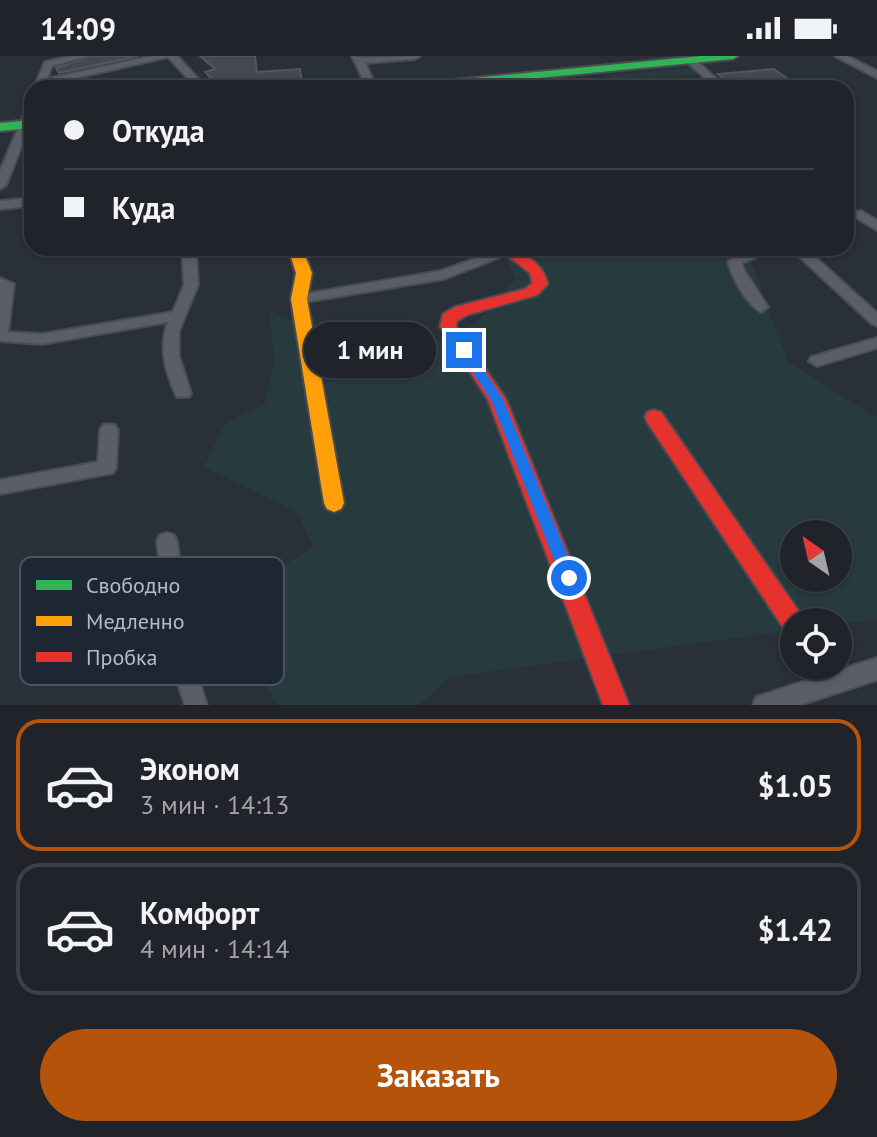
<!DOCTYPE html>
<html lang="ru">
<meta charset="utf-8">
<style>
:root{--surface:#20242a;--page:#282c32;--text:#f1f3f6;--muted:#a2a4a8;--line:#3d4147;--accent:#b45309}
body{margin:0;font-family:"PT Sans",sans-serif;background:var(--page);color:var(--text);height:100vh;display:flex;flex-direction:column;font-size:30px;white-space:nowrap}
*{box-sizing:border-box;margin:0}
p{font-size:26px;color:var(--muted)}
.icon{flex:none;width:44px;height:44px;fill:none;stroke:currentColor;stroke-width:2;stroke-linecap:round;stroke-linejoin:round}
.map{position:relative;height:649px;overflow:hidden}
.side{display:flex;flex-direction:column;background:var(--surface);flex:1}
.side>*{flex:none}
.hud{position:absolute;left:24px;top:24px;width:830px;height:176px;border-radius:24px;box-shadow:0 2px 6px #0004,0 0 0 2px var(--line);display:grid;align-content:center;height:176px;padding:0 40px;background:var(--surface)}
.needle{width:52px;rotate:326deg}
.controls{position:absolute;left:780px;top:464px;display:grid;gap:16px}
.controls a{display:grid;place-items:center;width:72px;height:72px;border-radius:50%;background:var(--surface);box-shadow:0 2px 6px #0004,0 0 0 2px var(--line);font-size:40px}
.end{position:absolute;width:36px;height:36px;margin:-18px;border:10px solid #1a73e8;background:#fff;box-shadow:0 0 0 4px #fff}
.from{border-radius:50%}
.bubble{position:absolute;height:56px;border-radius:28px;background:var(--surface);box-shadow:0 2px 6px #0004,0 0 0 2px var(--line);font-size:26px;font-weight:700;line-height:56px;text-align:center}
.hud b{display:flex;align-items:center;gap:28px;height:76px;font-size:30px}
.hud b+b{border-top:2px solid var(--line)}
.hud i{width:20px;height:20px;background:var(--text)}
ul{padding:14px 0 0;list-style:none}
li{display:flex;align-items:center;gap:24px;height:132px;margin:0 16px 12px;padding:0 24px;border:4px solid var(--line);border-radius:24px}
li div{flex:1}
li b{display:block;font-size:30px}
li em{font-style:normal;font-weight:700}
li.active{border-color:var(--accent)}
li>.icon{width:72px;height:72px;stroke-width:1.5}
.action{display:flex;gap:16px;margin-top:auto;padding:16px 40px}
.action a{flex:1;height:92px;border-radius:48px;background:var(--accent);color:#fff;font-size:32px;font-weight:700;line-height:92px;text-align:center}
.status{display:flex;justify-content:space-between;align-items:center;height:56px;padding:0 40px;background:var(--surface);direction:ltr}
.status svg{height:22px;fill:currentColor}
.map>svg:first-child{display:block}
.green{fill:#273a3e;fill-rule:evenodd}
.building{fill:#444950;stroke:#52575f;stroke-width:2}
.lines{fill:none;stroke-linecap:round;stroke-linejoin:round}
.street-casing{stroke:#484c53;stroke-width:4}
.fast-casing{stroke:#484c53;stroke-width:4}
.slow-casing{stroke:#484c53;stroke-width:4}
.jam-casing{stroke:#484c53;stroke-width:4}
.street{fill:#5a5e66;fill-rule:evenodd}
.fast{fill:#30b455;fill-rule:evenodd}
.slow{fill:#ff9f0a;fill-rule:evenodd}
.jam{fill:#e5322d;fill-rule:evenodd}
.route{fill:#1a73e8}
.key{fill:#1d2633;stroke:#4a5360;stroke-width:2}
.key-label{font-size:22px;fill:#b4bcc9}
</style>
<div class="status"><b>14:09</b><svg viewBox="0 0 49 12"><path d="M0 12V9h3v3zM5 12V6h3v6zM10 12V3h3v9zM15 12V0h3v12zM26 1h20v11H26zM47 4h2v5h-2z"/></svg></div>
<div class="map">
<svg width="877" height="649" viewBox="0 0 877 649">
<rect width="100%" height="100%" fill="#2a3038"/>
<path class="green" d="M693,12L699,18L607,27L602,20Z
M499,192H746L788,306L877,362V563L838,569L794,566V574L450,621L419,649H277L266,630L238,539L313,491L297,456L204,411L226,366L265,348L274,306L270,255C337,283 408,314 473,268C489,257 503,237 516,223ZM794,478H838V522H794Z"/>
<path class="building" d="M92,0H138L59,17L56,12Z
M200,0H255L257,16L300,13L302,25L253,32H221L205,16L215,13Z
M774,13L801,32H734L718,18Z"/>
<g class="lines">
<g class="street-casing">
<path id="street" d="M72,0H89L52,10L47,23L152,0H177L207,32H197L193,28L161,32L189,24L168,1L45,29L44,32H34L45,6Z
M352,0L362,2L420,0L415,3L365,7L377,32H367Z
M835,0H847L877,15V22Z
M687,2H693L727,32H716L687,6Z
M32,48V64L6,129L0,133V115L27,51Z
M32,142V150L0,153V145Z
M861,155L877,164V174L857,162V156Z
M182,192H196L198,229L179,275V300L191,337L189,341H177C166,319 158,290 168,266L42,288L0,285V222L14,228L8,276L42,278L173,256L184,229Z
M504,192H514L516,195L444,223L299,247L292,243L299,239L441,215Z
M759,192H779L742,207L744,214L768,251L761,256C747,249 731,220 728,205Z
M790,192H805L877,257V270L872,268Z
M877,282V292L817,310L809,305L811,301Z
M109,368L115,369L118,374L116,412L113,417L0,438V424L98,406L100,374L103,369Z
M167,477L174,479L177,485L191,600L207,649H185L169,600L157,485L160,479Z
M877,602V624L800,649H753L756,641L817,621L812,610H836L839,614Z"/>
</g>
<g class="fast-casing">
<path id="fast" d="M701,0H738L733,3L435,32H396L401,29Z
M32,64V72L0,75V67Z"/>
</g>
<g class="slow-casing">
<path id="slow" d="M288,192H302L312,217L307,243L344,447L341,453L334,456L327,453L324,447L291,243L296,217Z"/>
</g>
<g class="jam-casing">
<path id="jam" d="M497,192C520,192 542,205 548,228L537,239L467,259L457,265L456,270L506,343L629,649H603L488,344L440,270L443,258L455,251L525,233L532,227L530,217Z
M654,354L661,356L802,560L805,566H794V579L786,576L647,366L645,361L647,356Z"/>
</g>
<use href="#street" class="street"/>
<use href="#fast" class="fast"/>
<use href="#slow" class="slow"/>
<use href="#jam" class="jam"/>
</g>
<path class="route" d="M460,291H469L503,343L577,522L574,527H563L491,344L458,294Z"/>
<rect x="20" y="501" width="264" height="128" rx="12" class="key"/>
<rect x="36" y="524" width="36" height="10" fill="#30b455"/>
<rect x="36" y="560" width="36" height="10" fill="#ff9f0a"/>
<rect x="36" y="596" width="36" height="10" fill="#e5322d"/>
<g class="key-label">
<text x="86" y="537">Свободно</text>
<text x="86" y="573">Медленно</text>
<text x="86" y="609">Пробка</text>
</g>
</svg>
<div class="controls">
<a><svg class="needle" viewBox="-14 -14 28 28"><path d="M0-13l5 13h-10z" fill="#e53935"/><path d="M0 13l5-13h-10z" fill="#a2a4a8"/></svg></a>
<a><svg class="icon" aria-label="locate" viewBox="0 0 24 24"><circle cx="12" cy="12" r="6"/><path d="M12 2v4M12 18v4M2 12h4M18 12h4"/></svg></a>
</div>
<i class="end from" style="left:569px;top:522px"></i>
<i class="end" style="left:464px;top:294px"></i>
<div class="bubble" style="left:304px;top:266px;width:132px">1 мин</div>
<div class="hud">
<b><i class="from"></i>Откуда</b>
<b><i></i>Куда</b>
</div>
</div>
<section class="side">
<ul>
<li class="active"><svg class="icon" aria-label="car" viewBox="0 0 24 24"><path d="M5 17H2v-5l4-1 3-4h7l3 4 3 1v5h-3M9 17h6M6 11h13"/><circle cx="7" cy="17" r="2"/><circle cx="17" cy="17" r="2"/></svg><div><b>Эконом</b><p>3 мин · 14:13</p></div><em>$1.05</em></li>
<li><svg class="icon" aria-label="car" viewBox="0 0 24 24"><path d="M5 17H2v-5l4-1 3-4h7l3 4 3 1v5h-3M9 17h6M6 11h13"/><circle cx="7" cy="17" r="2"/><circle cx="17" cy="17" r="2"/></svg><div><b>Комфорт</b><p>4 мин · 14:14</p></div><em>$1.42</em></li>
</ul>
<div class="action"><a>Заказать</a></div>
</section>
